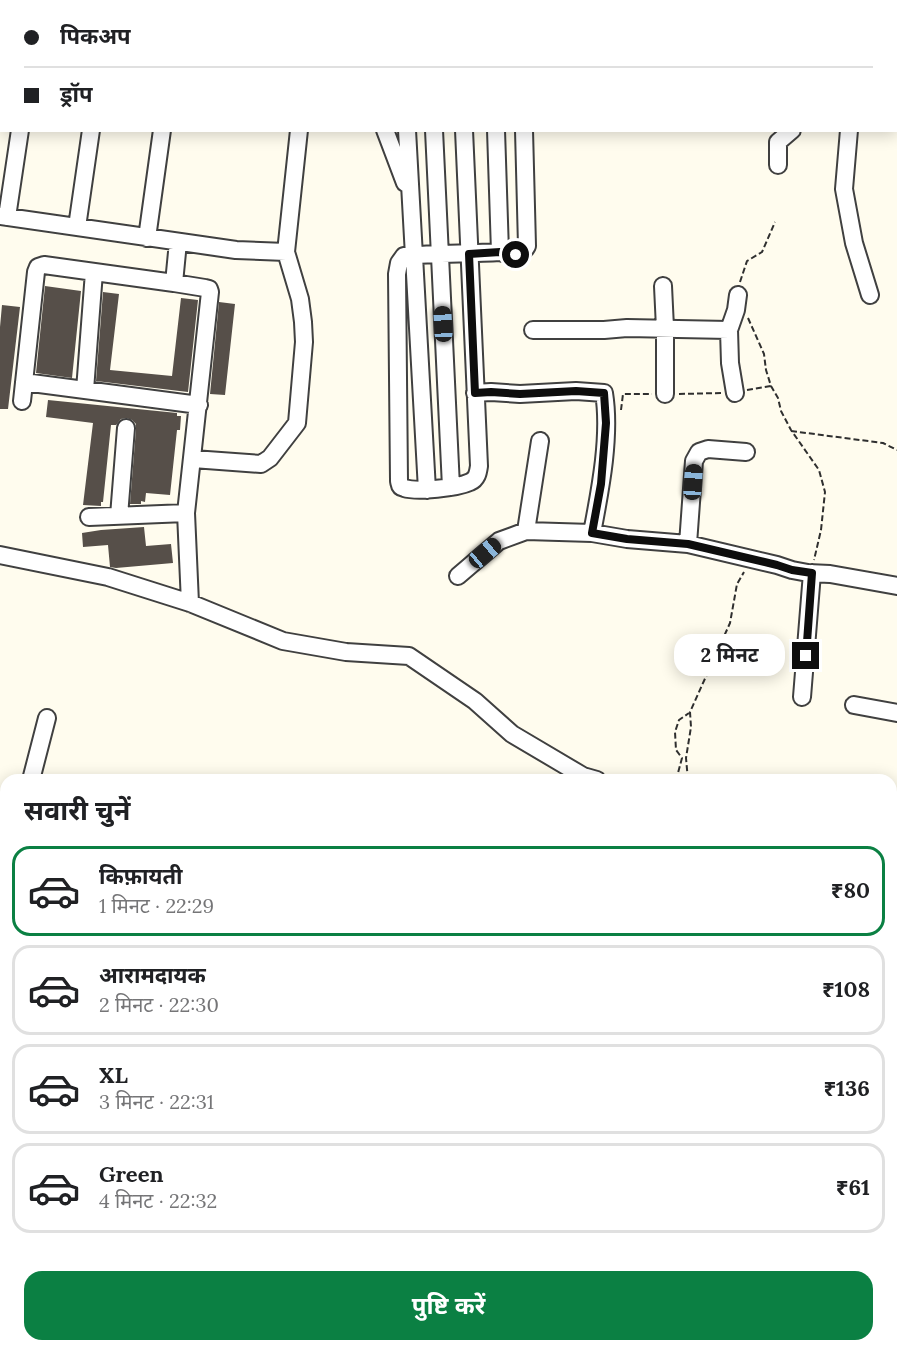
<!DOCTYPE html>
<html lang="hi">
<meta charset="utf-8">
<style>
:root{--surface:#fff;--page:#f6f6f6;--text:#202124;--muted:#757577;--line:#e0e0e0;--accent:#0b8043}
body{margin:0;font-family:Lora,"Noto Sans Devanagari",serif;background:var(--page);color:var(--text);height:100vh;display:flex;flex-direction:column;font-size:22px;white-space:nowrap}
*{box-sizing:border-box;margin:0}
p{font-size:20px;color:var(--muted)}
.icon{flex:none;width:33px;height:33px;fill:none;stroke:currentColor;stroke-width:2;stroke-linecap:round;stroke-linejoin:round}
.map{position:relative;flex:1;overflow:hidden}
.panel{position:absolute;left:0px;top:774px;width:897px;height:578px;display:flex;flex-direction:column;background:var(--surface);border-radius:18px 18px 0 0;box-shadow:0 3px 15px #0003}
.panel>*{flex:none}
.banner{position:absolute;left:0px;top:0px;width:897px;height:132px;box-shadow:0 3px 15px #0003;display:grid;align-content:center;height:132px;padding:0 24px;background:var(--surface)}
.end{position:absolute;width:27px;height:27px;margin:-14px;border:8px solid #0d0d0d;background:#fff;box-shadow:0 0 0 3px #fff}
.from{border-radius:50%}
.bubble{position:absolute;height:42px;border-radius:18px;background:var(--surface);box-shadow:0 3px 15px #0003;font-size:20px;font-weight:700;line-height:42px;text-align:center}
.car{position:absolute;width:18px;height:36px;margin:-18px -9px;border-radius:8px;box-shadow:0 0 4px 2px #0007;background:linear-gradient(#222 24%,#8ab4d8 0 40%,#222 0 76%,#8ab4d8 0 86%,#222 0)}
.banner b{display:flex;align-items:center;gap:21px;height:57px;font-size:22px}
.banner b+b{border-top:2px solid var(--line)}
.banner i{width:15px;height:15px;background:var(--text)}
ul{padding:0;list-style:none}
li{display:flex;align-items:center;gap:18px;height:90px;margin:0 12px 9px;padding:0 12px;border:3px solid var(--line);border-radius:18px}
li div{flex:1}
li b{display:block;font-size:22px}
li em{font-style:normal;font-weight:700}
li.selected{border-color:var(--accent)}
li>.icon{width:54px;height:54px;stroke-width:1.5}
h2{padding:0 24px;font-size:27px;line-height:72px}
.cta{display:flex;gap:12px;margin-top:auto;padding:12px 24px}
.cta a{flex:1;height:69px;border-radius:18px;background:var(--accent);color:#fff;font-size:24px;font-weight:700;line-height:69px;text-align:center}
.map>svg:first-child{display:block}
.building{fill:#564f49}
.lines{fill:none;stroke-linecap:round;stroke-linejoin:round}
.minor-casing{stroke:#404040;stroke-width:20}
.path{stroke:#2f2f2f;stroke-width:2;stroke-dasharray:6 3;stroke-linecap:butt}
.minor{stroke:#fff;stroke-width:16}
.route{stroke:#0d0d0d;stroke-width:8}
</style>
<div class="map">
<svg width="897" height="1351" viewBox="0 0 897 1351">
<rect width="100%" height="100%" fill="#fffcee"/>
<path class="building" d="M45,286L81,291L72,378L36,373Z
M103,292L119,294L110,370L172,376L181,298L198,300L188,392L96,381Z
M219,302L235,304L225,395L210,394Z
M2,305L20,307L8,409H0V327Z
M48,400L177,413V416H181L180,430H177L170,495L146,493L145,502L141,501V504H130L136,429V424L132,420L126,418L121,419L116,425H111L103,502H101V506L83,505L93,423L46,417Z
M144,527L146,546L171,544L173,563L116,568L110,567L108,545L83,547L82,533L101,530Z"/>
<g class="lines">
<g class="minor-casing">
<path id="minor" d="M340,0V2
M490,0V2
M853,0V2
M309,2V0
M679,2L680,0
M0,20H2
M896,64H897
M385,130L405,183
M407,130L427,490
M434,130L451,487
M464,130L479,466C478,473 477,479 470,482C457,488 417,492 404,488C399,487 400,485 399,481L397,274L399,263L404,256C436,253 468,254 500,252L496,130
M849,130L844,189L854,243L870,295
M778,165V142L792,130
M0,216L236,250L286,252
M7,217L20,130
M77,227L91,130
M147,238L162,130
M178,242L174,283L205,288L209,289L210,292L186,513L190,603
M500,252C511,256 521,257 527,246L524,130
M663,286L665,328V394
M533,330H604L627,328L729,330
M24,382L199,405
M85,390L94,272
M475,393L491,392L520,394L576,391L604,393C611,436 600,491 592,533
M735,393L730,363L729,330L736,310L738,295
M22,401L36,272L38,267L44,265L174,283
M193,459L261,464L270,458L297,423L304,342L303,322L300,299L286,252L299,130
M119,516L126,428
M89,517L186,513
M526,531L540,441
M688,544L694,461L699,452L708,449L746,452
M0,555L108,577L190,603L283,641L346,652L409,656L475,701L512,734L583,776L597,780
M458,576L499,541L526,531L592,533L627,539L688,544L777,565L792,570L808,573L830,574L897,586
M802,697L812,573
M854,705L897,713
M31,780L47,718
M0,845L6,846
M0,917L6,919
M891,926L897,923
M891,941L897,939
M0,1019L6,1020
M0,1112L6,1111
M891,1336L897,1337
M94,1351L95,1346
M490,1351L491,1346"/>
</g>
<path class="path" d="M740,282L747,261L762,252L775,222
M748,318L764,354L766,370L771,386L778,398L781,411L791,430L819,470L825,492L821,530L814,560
M747,390L771,386
M679,394L721,393
M621,410L623,394H652
M791,431L883,443L897,450
M674,780L678,773L682,758L676,750L675,732L679,720L689,713
M688,780L686,758L691,727L690,712L730,623L737,584L744,572
M891,1187H897"/>
<use href="#minor" class="minor"/>
</g>
<g class="lines">
<path class="route" d="M516,255H508L500,252L469,254L475,393L491,392L520,394L576,391L604,393L606,423L601,484L592,533L627,539L688,544L777,565L792,570L812,573L806,656"/>
</g>
</svg>
<i class="end from" style="left:516px;top:255px"></i>
<i class="end" style="left:806px;top:656px"></i>
<div class="bubble" style="left:674px;top:634px;width:111px">2 मिनट</div>
<i class="car" style="left:443px;top:324px;rotate:357deg"></i>
<i class="car" style="left:693px;top:482px;rotate:4deg"></i>
<i class="car" style="left:485px;top:553px;rotate:50deg"></i>
<div class="banner">
<b><i class="from"></i>पिकअप</b>
<b><i></i>ड्रॉप</b>
</div>
<section class="panel">
<h2>सवारी चुनें</h2>
<ul>
<li class="selected"><svg class="icon" aria-label="car" viewBox="0 0 24 24"><path d="M5 17H2v-5l4-1 3-4h7l3 4 3 1v5h-3M9 17h6M6 11h13"/><circle cx="7" cy="17" r="2"/><circle cx="17" cy="17" r="2"/></svg><div><b>किफ़ायती</b><p>1 मिनट · 22:29</p></div><em>₹80</em></li>
<li><svg class="icon" aria-label="car" viewBox="0 0 24 24"><path d="M5 17H2v-5l4-1 3-4h7l3 4 3 1v5h-3M9 17h6M6 11h13"/><circle cx="7" cy="17" r="2"/><circle cx="17" cy="17" r="2"/></svg><div><b>आरामदायक</b><p>2 मिनट · 22:30</p></div><em>₹108</em></li>
<li><svg class="icon" aria-label="car" viewBox="0 0 24 24"><path d="M5 17H2v-5l4-1 3-4h7l3 4 3 1v5h-3M9 17h6M6 11h13"/><circle cx="7" cy="17" r="2"/><circle cx="17" cy="17" r="2"/></svg><div><b>XL</b><p>3 मिनट · 22:31</p></div><em>₹136</em></li>
<li><svg class="icon" aria-label="car" viewBox="0 0 24 24"><path d="M5 17H2v-5l4-1 3-4h7l3 4 3 1v5h-3M9 17h6M6 11h13"/><circle cx="7" cy="17" r="2"/><circle cx="17" cy="17" r="2"/></svg><div><b>Green</b><p>4 मिनट · 22:32</p></div><em>₹61</em></li>
</ul>
<div class="cta"><a>पुष्टि करें</a></div>
</section>
</div>
